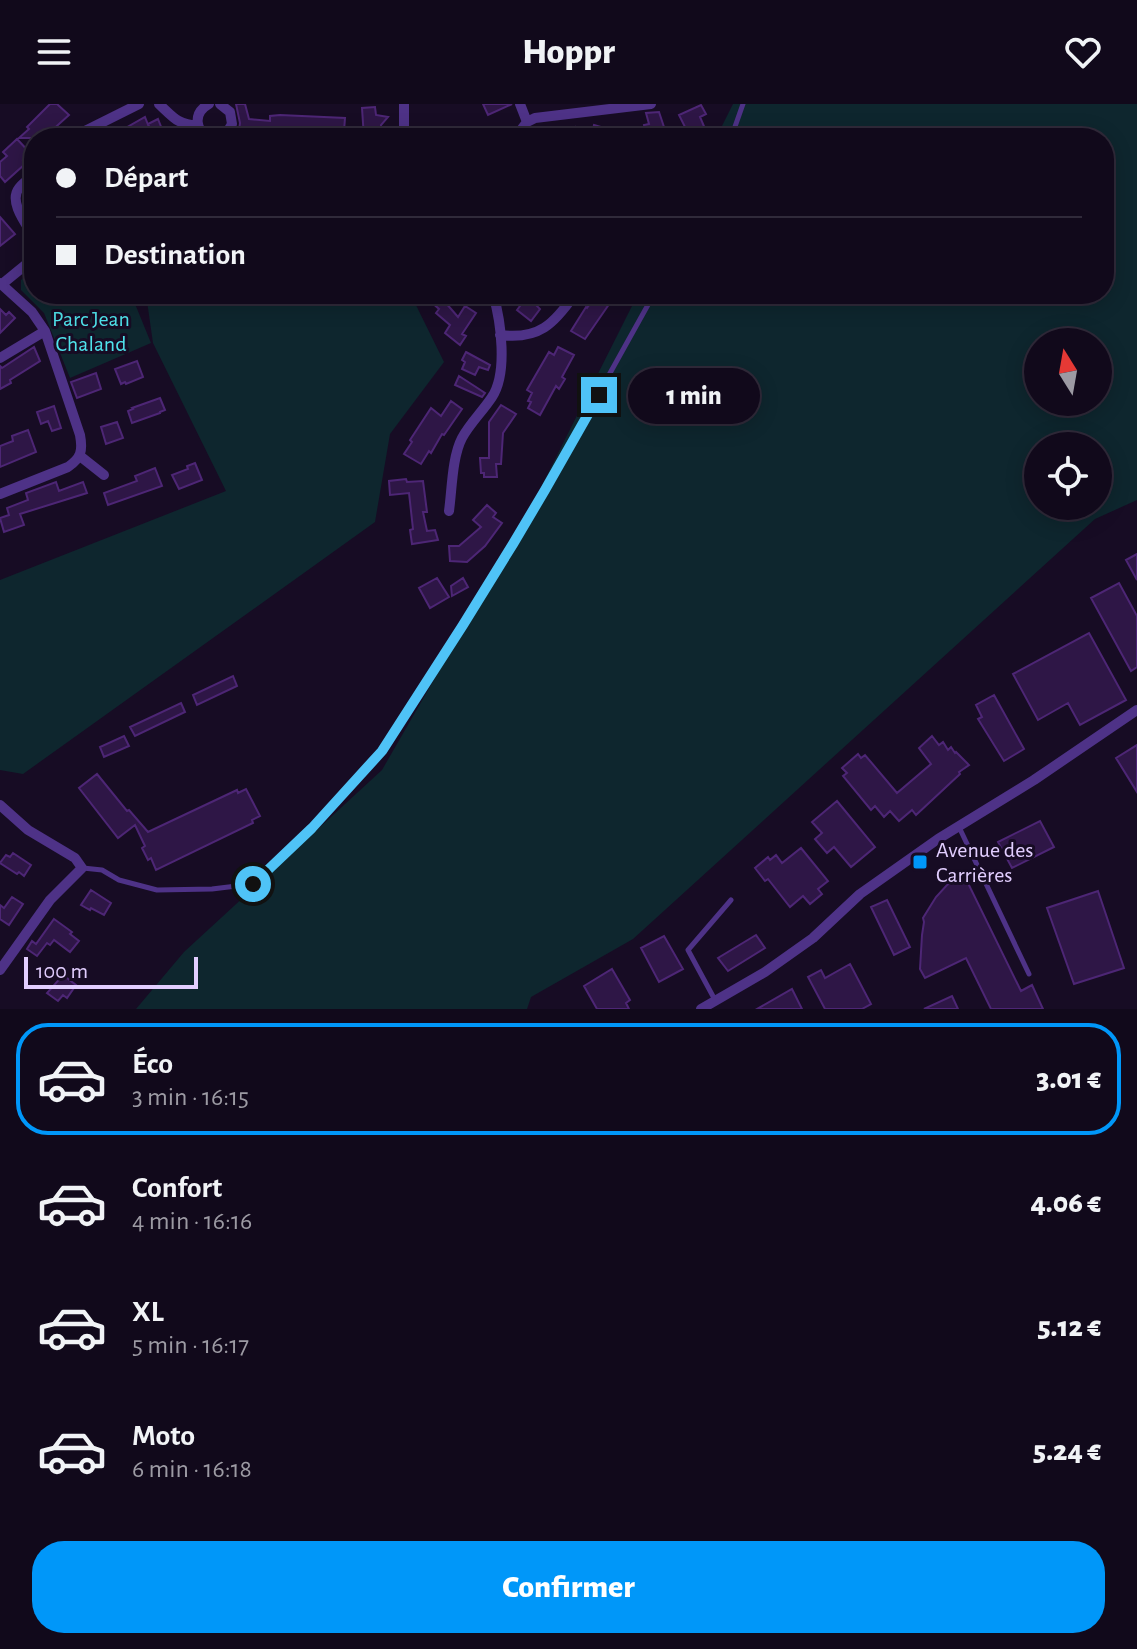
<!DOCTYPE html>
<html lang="fr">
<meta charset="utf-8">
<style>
:root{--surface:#11091b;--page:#1e1728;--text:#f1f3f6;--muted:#9c9aa3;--line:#302a3a;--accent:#0097f9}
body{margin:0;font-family:"Alegreya Sans",sans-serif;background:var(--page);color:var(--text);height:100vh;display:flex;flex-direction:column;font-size:30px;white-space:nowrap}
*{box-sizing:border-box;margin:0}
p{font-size:26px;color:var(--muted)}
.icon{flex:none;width:44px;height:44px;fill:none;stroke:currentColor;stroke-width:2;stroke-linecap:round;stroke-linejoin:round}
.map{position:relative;height:905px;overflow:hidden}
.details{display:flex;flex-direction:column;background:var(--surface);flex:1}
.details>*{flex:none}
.hud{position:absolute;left:24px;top:24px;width:1090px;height:176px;border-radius:32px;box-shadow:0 4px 20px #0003,0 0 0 2px var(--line);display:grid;align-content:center;height:176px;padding:0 32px;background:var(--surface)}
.needle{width:52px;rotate:349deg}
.buttons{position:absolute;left:1024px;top:224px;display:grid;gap:16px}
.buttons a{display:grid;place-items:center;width:88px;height:88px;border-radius:50%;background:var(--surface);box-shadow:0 4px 20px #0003,0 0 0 2px var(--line);font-size:40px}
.scale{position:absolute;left:24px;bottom:20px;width:174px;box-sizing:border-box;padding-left:8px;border:4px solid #e2ceff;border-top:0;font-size:22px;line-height:28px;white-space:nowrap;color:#e2ceff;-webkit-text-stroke:6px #170c24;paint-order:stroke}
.end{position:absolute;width:36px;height:36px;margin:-18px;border:10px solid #4fc3f7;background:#111;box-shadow:0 0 0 4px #111}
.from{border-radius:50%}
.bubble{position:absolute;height:56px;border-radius:28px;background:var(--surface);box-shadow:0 4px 20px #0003,0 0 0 2px var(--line);font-size:26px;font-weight:800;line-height:56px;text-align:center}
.hud b{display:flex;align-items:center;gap:28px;height:76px;font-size:30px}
.hud b+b{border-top:2px solid var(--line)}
.hud i{width:20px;height:20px;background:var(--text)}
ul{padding:14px 0 0;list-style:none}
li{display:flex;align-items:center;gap:24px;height:112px;margin:0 16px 12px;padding:0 16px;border:4px solid transparent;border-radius:32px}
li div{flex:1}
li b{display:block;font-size:30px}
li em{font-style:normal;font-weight:800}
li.active{border-color:var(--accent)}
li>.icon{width:72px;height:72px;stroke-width:1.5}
.action{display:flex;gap:16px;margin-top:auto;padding:16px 32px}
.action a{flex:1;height:92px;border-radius:32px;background:var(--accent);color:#fff;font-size:32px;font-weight:800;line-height:92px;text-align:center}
header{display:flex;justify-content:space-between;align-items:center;height:104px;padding:0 32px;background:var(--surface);font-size:36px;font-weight:800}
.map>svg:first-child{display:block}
.green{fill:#0e262e;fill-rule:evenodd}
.building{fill:#2e1646;stroke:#4d2675;stroke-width:2}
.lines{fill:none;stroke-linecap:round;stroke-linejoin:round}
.service{stroke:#4e3287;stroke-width:5}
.minor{stroke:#4e3287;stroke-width:10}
.route{stroke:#4fc3f7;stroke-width:10}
.poi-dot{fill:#0097f9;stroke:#170c24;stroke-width:3}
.labels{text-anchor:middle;stroke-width:6;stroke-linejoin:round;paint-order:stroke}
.park-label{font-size:22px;fill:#4fe3eb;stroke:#170c24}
.poi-label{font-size:22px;fill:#e2ceff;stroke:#170c24;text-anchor:start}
</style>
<header><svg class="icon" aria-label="menu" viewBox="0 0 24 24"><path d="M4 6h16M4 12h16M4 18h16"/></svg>Hoppr<svg class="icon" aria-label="heart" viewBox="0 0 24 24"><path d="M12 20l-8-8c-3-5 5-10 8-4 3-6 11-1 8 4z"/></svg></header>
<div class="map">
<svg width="1137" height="905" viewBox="0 0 1137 905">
<rect width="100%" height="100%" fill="#170c24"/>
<path class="green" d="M733,0H1137V396L1095,415L633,835L531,893L527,905H136L184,848L382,666L516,433L638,190H1104V34H716ZM1038,238H1098V298H1038ZM1038,342H1098V402H1038Z
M34,164V190H131L151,239L70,274L44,209L21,186V176Z
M146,190H407L412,193L444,258L390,330L375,418L23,670L0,666V476L226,387L153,239Z"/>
<path class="building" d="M50,0H57L69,11L49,29L54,34H19L29,25L27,23Z
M236,0H245L249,15L270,17V12L280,11L345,14L344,27L338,26V31L304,26V29L297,28V30L269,28L268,32L259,31V34H238L240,19Z
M483,0H512L488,11Z
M701,1L706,10L700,13L706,27L690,33L679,11Z
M375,3L376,11L388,13L381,21L382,34H364L362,4Z
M659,8L664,23L660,24L662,34H628L627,31L645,26L644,21L649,20L646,9Z
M145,13L150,26L128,34L124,25Z
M158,15L162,25L166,34H154L148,20Z
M594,21L611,26L609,34H591Z
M575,23L576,32L561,34L562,25Z
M17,35L31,50L23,57L25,60L5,78L0,72V58L7,52L3,48Z
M0,113L15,130L0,142Z
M422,190H454L445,198L458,213L465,202L476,209L462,230L466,232L460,241L445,229L450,221L436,209L439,205Z
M597,190H604L612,196L585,235L571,227L586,203L587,204Z
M526,191L540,205L531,217L517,206L520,202L517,200Z
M0,205L6,211L9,208L15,214L0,229Z
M34,243L40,257L10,276L11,279L0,285V262L2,264Z
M558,243L574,251L562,273L565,275L559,285L556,282L540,311L528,304L531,298L528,297L532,289L527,286L549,248L554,251Z
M466,248L490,261L488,266L479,263L475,271L462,265L465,258L462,256Z
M137,257L143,273L126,280L125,278L121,280L115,265Z
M96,269L101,285L77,294L71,278Z
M459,272L485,289L482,293L455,281Z
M160,294L165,306L160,308V309L132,319L128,307L133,305L132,304Z
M451,297L462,305L444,331L442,330L431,349L429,347L421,360L404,350L412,338L410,336L431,304L441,312Z
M501,301L516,310L503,329L501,360H496L497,373H484V369H481L480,354H489V318Z
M54,302L61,324L52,327L48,317L41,320L37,308Z
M117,318L123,334L106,340L101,323Z
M28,326L36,348L0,363V342L13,337L12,332Z
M195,359L202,376L179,385L172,371L188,365L187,362Z
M155,364L162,382L108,401L104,389L137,377L135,372Z
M406,375L407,378L423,377L427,408H423L427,427L435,426L438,436L412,440L410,426L413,425L409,389L390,391L389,377Z
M56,378L59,387L83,378L87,389L20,410L24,421L4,428L0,414L9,411L7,404L28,396L26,389Z
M487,401L496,409L493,413L502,419L485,442L467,458L450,457L449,442H459L481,423L473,416Z
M1137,450V476L1126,456Z
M437,474L449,493L430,504L419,484Z
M463,474L468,483L452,492L451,482Z
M1119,479L1137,512V563L1131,567L1091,494Z
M1089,529L1126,596L1080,621L1068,599L1038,616L1013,570Z
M233,572L237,582L197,601L193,591Z
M994,591L1024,645L1004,657L978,615L982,613L976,601Z
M181,599L185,608L135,632L130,623Z
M124,632L129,642L104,653L100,643Z
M932,632L939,641L943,638L948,646L951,643L955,649L956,648L969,661L959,668L960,670L916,711L912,706L899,717L890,707L884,713L875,702L871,706L843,672L847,669L842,664L858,650L861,654L865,651L897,689L931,660L919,644Z
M1137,641V688L1116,654Z
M97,670L127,707L129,706L148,728L237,686L238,689L246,685L260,712L252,716L253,719L156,766L151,754L148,756L142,744L145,742L135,721L118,734L79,684Z
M837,697L875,743L851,763L834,743L827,749L815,735L822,729L812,718Z
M1040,717L1054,743L1012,764L998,738Z
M801,744L828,777L818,785L822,790L810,800L803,792L790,803L768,775L765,777L755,764L768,753L770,756L776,751L782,759Z
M13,749L31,761L24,772L19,768L17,770L0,759L6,751L10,753Z
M964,771L1021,887L1032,881L1043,905H991L966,854L925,874L920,865L922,831L924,818L923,814L936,793L947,781Z
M91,786L111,799L104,811L91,804L90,806L81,801Z
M1098,787L1124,864L1074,880L1047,804Z
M12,793L23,800L9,821L0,815V801L4,804Z
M887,796L910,843L894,851L871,803Z
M54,815L72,828L70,830L79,837L70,848L54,836L50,841L47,839L37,852L27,845L32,837L36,840Z
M756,831L765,844L728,867L718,854Z
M664,832L683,865L659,878L641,844Z
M850,860L871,900L862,905H825L808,873L821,866L825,874Z
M612,865L630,896L626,899L629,905H597L584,882Z
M63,871L76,881L67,894L63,891L58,897L47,889Z
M792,885L802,905H757Z
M952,892L958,905H924Z"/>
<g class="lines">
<path class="service" d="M731,34L743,0
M959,723L1029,870
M83,764L102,766L119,776L157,786L212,785L253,780L312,724L382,647L463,521L545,386L654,190
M715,896L688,846L731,796"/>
<path class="minor" d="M159,0C174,14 177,20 198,22
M209,0C193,9 194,27 211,34
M404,0V34
M520,0L527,18
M76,34L81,29L139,0
M218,34L226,30L232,20L230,8L220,0
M515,34L527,18L535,14L651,0
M34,71C29,75 23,79 19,84C8,98 27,121 34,133
M0,179L32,208L45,227L80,331C83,347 81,354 68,363L0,390
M2,180L34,154
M500,231C539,236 554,220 575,190
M0,254L45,227
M80,352L104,371
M449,407C452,386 452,353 462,334C470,319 483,307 492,293C508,269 501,217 493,190
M0,701L28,726L75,754L82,764L50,796L0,866
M701,905L765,868L813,834L860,790L938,735L1034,676L1137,606"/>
</g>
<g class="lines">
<path class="route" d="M253,780L312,724L382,647L463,521L513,440L545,386L599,291"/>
</g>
<rect class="poi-dot" x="912" y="750" width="16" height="16" rx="4"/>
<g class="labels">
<g class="park-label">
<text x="91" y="222">Parc Jean<tspan x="91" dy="25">Chaland</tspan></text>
</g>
<g class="poi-label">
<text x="936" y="753">Avenue des<tspan x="936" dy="25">Carrières</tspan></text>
</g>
</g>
</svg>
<div class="buttons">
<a><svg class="needle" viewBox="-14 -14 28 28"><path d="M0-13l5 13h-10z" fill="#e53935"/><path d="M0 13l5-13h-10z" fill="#9c9aa3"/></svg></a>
<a><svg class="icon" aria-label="locate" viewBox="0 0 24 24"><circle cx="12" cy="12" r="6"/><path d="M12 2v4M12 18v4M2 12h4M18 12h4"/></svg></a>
</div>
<div class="scale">100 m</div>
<i class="end from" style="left:253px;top:780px"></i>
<i class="end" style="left:599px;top:291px"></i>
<div class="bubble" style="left:628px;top:264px;width:132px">1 min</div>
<div class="hud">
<b><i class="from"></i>Départ</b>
<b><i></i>Destination</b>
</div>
</div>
<section class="details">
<ul>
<li class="active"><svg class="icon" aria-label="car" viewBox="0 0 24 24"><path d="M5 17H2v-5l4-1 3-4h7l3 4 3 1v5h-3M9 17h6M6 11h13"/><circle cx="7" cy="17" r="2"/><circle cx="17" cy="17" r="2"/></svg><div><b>Éco</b><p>3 min · 16:15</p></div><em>3.01 €</em></li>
<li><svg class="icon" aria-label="car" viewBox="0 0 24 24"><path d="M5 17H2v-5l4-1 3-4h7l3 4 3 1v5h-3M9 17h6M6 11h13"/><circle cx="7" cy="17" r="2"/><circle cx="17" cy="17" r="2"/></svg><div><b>Confort</b><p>4 min · 16:16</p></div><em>4.06 €</em></li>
<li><svg class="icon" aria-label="car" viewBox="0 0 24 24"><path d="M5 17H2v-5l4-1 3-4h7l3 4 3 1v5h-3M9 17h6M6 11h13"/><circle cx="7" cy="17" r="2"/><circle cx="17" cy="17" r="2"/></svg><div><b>XL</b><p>5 min · 16:17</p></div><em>5.12 €</em></li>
<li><svg class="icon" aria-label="car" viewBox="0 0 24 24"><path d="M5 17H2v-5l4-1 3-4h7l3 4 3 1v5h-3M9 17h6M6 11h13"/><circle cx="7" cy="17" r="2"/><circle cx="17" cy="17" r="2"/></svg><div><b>Moto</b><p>6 min · 16:18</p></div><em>5.24 €</em></li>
</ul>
<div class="action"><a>Confirmer</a></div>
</section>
